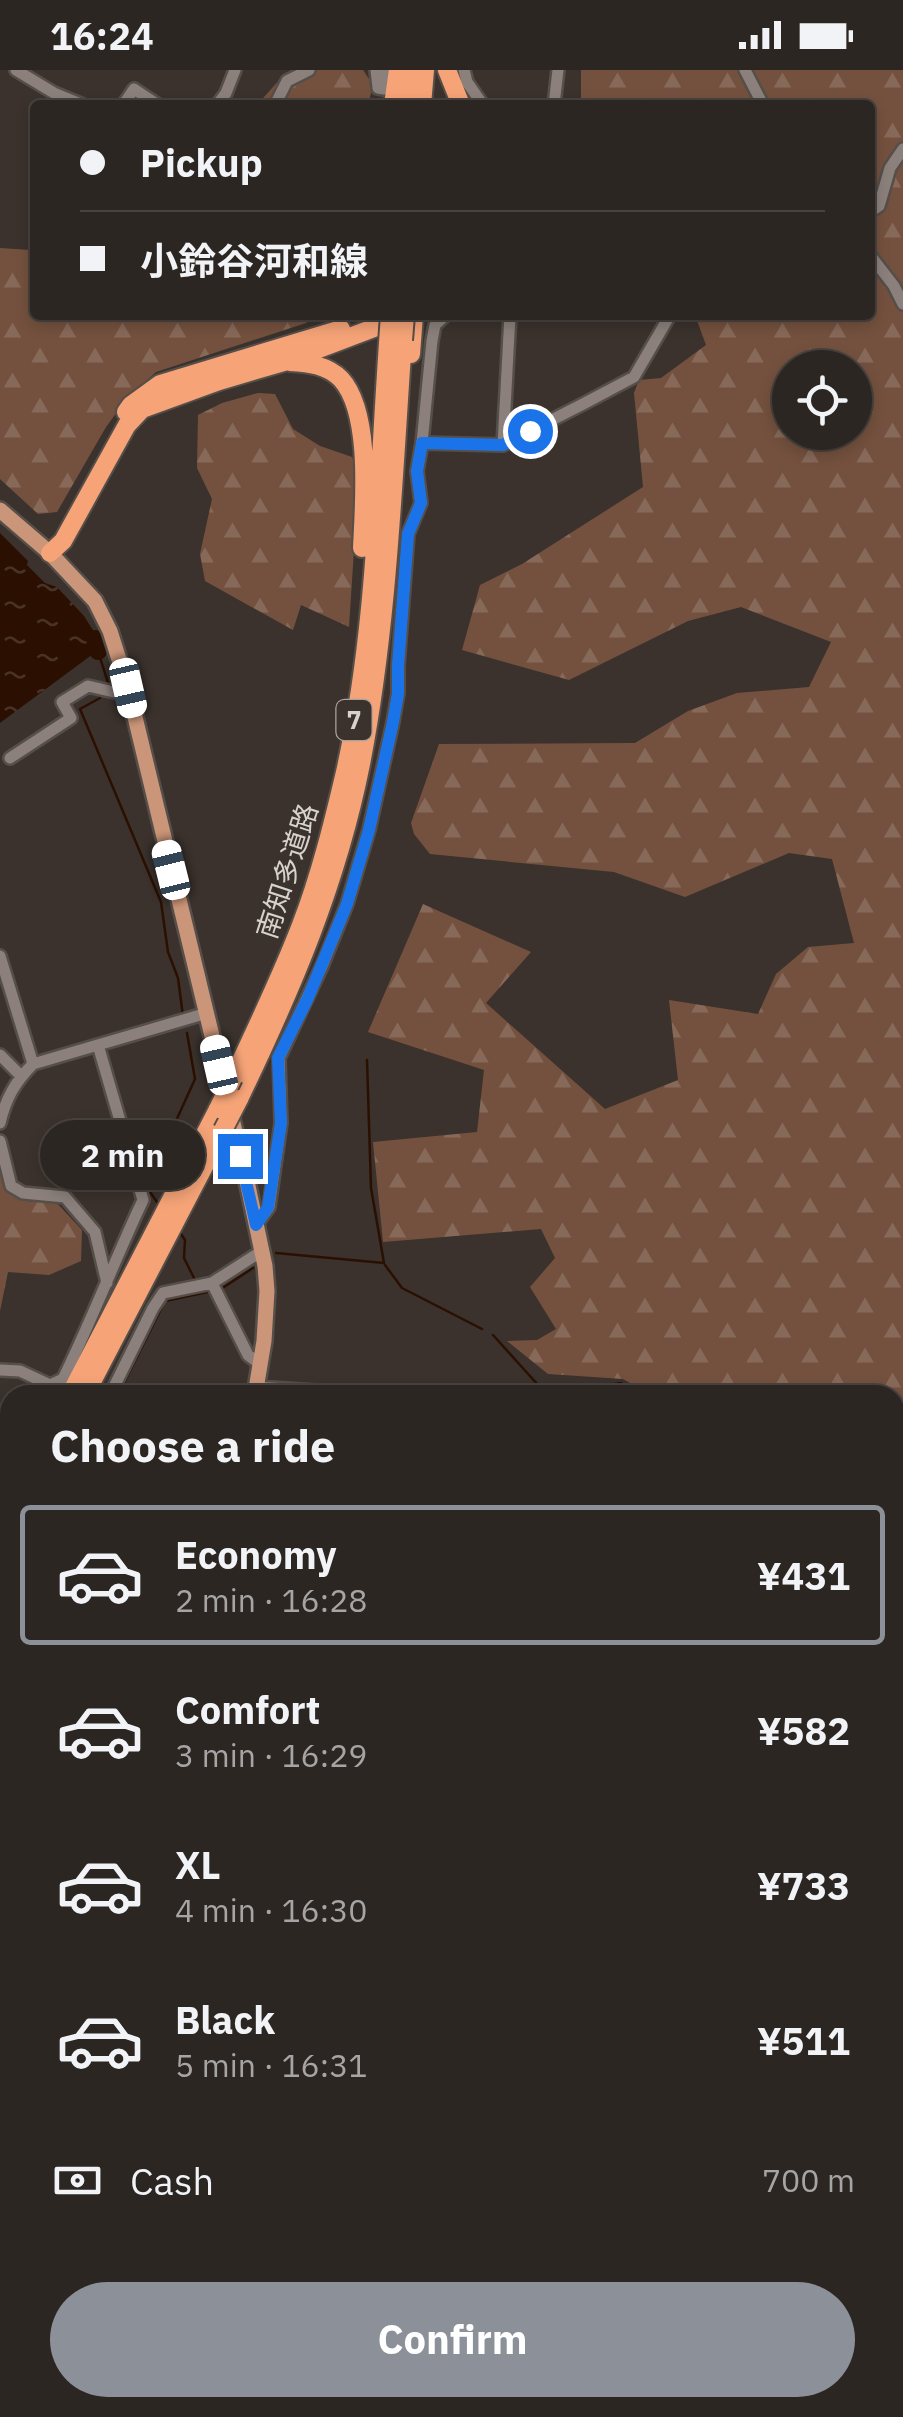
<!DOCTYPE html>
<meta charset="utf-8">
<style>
:root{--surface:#2c2622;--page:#38322f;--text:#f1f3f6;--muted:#a6a5a5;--line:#484340;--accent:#8c9099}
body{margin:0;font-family:"IBM Plex Sans","Noto Sans JP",sans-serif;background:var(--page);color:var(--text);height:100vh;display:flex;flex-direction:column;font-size:38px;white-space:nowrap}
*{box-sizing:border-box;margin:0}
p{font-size:32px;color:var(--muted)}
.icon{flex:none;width:55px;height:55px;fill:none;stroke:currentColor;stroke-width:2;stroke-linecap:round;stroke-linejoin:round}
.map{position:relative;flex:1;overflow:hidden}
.panel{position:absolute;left:0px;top:1315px;width:905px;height:1032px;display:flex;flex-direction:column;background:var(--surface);border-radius:30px 30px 0 0;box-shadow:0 5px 15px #0003,0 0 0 2px var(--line)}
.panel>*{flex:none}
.banner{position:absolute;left:30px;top:30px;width:845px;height:220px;border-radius:10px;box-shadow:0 5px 15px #0003,0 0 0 2px var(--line);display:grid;align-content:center;height:220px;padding:0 50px;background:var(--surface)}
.tools{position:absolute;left:772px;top:280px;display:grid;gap:20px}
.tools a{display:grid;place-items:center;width:100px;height:100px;border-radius:50%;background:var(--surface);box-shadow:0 5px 15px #0003,0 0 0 2px var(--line);font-size:50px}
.end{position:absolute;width:45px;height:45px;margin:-22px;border:12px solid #1a73e8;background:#fff;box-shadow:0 0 0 5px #fff}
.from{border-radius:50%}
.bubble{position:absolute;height:70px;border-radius:35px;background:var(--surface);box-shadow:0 5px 15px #0003,0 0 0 2px var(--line);font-size:32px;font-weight:800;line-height:70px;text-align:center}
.car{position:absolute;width:30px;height:60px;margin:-30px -15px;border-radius:12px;box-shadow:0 0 8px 2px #0007;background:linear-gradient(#fff 24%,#345 0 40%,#fff 0 76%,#345 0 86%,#fff 0)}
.banner b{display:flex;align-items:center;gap:35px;height:95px;font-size:38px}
.banner b+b{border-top:2px solid var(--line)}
.banner i{width:25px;height:25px;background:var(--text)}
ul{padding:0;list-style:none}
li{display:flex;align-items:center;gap:30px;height:140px;margin:0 20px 15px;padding:0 30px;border:5px solid transparent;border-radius:10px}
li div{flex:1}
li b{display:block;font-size:38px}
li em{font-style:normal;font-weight:800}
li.current{border-color:var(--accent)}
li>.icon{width:90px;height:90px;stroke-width:1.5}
h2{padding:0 50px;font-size:45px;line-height:120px}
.pay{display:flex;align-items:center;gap:25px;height:110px;padding:0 50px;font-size:38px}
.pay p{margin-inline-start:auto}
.cta{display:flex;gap:20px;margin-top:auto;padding:20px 50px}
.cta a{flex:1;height:115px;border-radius:60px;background:var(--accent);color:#fff;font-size:40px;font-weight:800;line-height:115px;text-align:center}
.status{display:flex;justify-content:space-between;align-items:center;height:70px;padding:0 50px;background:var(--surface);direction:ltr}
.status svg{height:28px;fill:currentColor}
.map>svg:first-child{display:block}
.forest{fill:url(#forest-firs);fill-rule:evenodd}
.water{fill:url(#water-ripples)}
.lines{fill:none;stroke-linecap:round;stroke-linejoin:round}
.stream{stroke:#2b1002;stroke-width:2.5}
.river{stroke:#2b1002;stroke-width:18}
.minor-casing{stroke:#554e49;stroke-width:16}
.major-casing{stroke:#554e49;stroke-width:20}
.highway-casing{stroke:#554e49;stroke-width:22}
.minor{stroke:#8b807b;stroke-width:11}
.major{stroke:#cb9579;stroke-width:15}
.highway{stroke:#f5a377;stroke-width:18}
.highway-bridge-casing{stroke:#554e49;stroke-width:22;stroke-linecap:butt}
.highway-bridge{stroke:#f5a377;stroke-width:18}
.route{stroke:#1a73e8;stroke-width:12}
.labels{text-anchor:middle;stroke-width:8;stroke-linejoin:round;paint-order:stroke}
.shield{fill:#3b322d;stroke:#a9a29e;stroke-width:2.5}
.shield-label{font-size:25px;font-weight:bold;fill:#d8d2cf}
.street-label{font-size:28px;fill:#d8d2cf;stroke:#3b322d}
</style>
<div class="status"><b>16:24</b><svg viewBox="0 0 49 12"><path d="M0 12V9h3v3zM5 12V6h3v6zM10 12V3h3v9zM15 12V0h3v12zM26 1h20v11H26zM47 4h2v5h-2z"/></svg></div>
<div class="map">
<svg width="903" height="2347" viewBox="0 0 903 2347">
<defs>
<pattern id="forest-firs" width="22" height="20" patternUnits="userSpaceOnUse" patternTransform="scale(2.5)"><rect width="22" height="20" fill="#74513e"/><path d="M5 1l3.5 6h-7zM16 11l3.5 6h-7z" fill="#876959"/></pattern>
<pattern id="water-ripples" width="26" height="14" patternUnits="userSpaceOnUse" patternTransform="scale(2.5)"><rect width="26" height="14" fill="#2b1002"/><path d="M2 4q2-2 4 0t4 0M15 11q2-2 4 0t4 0" fill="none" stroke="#493226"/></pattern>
</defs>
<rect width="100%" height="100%" fill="#3b322d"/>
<path class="forest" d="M294,0H363L373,15L368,35H257L281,8Z
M581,0H903V1521L895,1520V1325H651L623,1309L548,1304L507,1271L537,1270L556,1259L530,1217L555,1188L541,1159L383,1172L373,1072L477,1062L484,1000L368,962L423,834L531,882L486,933L605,1039L678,1010L669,930L758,944L776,904L808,877L854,873L832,789L789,783L685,827L614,802L430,784L414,764L411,753L439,674L635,673L688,641L737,623L809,617L831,572L741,537L688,551L569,610L462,580L480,515L522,494L643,417L634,323L639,310L661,308L706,275L695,245H870V35H581ZM790,298H855V362H790Z
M35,176V245H316L306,253L156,302L127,328L106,357L57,442L38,444L0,409V178L30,180Z
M258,323L275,324L293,359L320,376L352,387L359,403L349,557L301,535L293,560L205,511L200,484L212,429L197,398L198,345L222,333Z
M0,1099L7,1119L31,1132L55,1131L82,1160L81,1191L49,1205L8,1202L0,1241Z"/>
<path class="water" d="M0,463L28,491L27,495L45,513L57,517L84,546L98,568L92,570L93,584L0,653Z"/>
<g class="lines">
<path class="stream" d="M98,581L109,616
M100,628L80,639L161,832L168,882L178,908L183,946
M157,1132L148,1119L151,1106L195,1009L187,963
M181,1164L185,1170L184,1188L194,1208
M276,1183L384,1193L371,1118L367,990
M385,1195L402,1218L482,1259
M221,1219L253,1198
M493,1265L539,1316L573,1321L621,1313V1325
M118,1325L165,1231L212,1221"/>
<path class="river" d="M95,569L98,581
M0,2099L10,2104
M202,2338L209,2347"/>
<g class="minor-casing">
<path id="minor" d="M16,0L54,23L83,35
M376,0L378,18L384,19L387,0
M464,0L467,12L483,35
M745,0L763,35
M123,35L134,19L158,35
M217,35L226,23L235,0
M275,35L287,11L309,0
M554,35L558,0
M870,142L879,136L890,98L903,79
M870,185L894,216L903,234
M422,373L432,271L435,255L446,245
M503,375L510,245
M10,688L71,648L62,632L88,616L114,622L128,618
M0,886L33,994
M0,985L21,1006
M0,1053C6,1028 15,1012 33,994L207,943
M0,1071L11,1116L23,1123L65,1127L95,1162L107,1213
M256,1155L269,1137L281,1053L279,988L322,896L347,834L369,760L393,652L398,623V596L408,464L421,433L417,401L422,373L503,375L585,333L634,307L670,245
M212,1213L248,1285L260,1294
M0,1300L20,1301L50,1315L63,1309C92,1250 115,1189 143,1130L98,975
M256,1317L375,1325
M110,1325L153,1238L163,1223L212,1213L262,1181
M895,1614L903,1613
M895,1657L903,1659
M895,1748H903
M895,1901L903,1854
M0,1911L10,1915
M895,1934H903
M0,2126L10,2174
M0,2212L10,2210
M895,2247H903
M44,2338L46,2347
M458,2347L461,2338
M765,2347L786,2338"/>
</g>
<g class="major-casing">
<path id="major" d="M0,440L50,483L95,531L110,561L128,618L247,1111L265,1196L267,1221L264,1271L255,1325
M294,2338L296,2347"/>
</g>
<g class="highway-casing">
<path id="highway" d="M447,0L461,35
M393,35L398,0
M408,35L411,0
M422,35L425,0
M411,284L414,245
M290,292C309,293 327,295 341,309C372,343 364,434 362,478
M126,342L131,335L160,314L341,259
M50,483L63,471L127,355L142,339L219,311L287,291L400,248
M233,1008C257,957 281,907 301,855C320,806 333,753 345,702C376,562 378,416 388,273
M239,1029C292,919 337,814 361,694C388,555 393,411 403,270
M70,1325L218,1039
M85,1325L223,1060
M0,1460L10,1440
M0,1491L10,1472"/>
</g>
<use href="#minor" class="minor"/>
<use href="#major" class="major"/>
<use href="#highway" class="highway"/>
<g class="highway-bridge-casing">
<path id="highway-bridge" d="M403,270L405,245
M388,273L390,245
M218,1039L233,1008
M223,1060L239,1029"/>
</g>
<use href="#highway-bridge" class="highway-bridge"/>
</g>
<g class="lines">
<path class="route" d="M240,1086L256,1155L268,1137L281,1053L278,988L307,930L347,834L369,760L393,652L398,624V596L408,464L421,433L417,401L422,373L503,375L530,361"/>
</g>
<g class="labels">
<rect class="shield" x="336.5" y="630" width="35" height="40" rx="8"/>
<g class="shield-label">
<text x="354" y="659">7</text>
</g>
<g class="street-label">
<text transform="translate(287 801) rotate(-72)" y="10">南知多道路</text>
</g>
</g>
</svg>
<div class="tools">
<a><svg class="icon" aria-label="locate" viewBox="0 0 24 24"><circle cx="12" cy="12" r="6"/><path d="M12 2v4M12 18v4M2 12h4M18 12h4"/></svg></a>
</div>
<i class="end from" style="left:530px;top:361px"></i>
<i class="end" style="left:240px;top:1086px"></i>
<div class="bubble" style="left:40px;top:1050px;width:165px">2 min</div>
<i class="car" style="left:128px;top:618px;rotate:167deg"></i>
<i class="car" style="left:171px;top:800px;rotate:346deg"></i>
<i class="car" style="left:219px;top:995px;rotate:347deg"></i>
<div class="banner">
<b><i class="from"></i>Pickup</b>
<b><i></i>小鈴谷河和線</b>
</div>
<section class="panel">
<h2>Choose a ride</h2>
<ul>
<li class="current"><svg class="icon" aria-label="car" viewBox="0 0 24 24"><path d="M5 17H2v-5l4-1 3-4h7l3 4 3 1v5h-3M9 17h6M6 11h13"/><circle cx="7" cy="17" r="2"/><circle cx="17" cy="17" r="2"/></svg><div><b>Economy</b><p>2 min · 16:28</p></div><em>¥431</em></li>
<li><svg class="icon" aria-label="car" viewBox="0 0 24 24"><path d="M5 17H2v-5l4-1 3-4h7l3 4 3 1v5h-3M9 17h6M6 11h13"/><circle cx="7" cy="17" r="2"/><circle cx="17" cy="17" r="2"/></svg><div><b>Comfort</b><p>3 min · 16:29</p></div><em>¥582</em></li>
<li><svg class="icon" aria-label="car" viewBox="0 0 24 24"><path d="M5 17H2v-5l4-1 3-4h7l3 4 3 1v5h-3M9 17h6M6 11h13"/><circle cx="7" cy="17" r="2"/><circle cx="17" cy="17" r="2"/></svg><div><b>XL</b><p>4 min · 16:30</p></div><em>¥733</em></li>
<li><svg class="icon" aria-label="car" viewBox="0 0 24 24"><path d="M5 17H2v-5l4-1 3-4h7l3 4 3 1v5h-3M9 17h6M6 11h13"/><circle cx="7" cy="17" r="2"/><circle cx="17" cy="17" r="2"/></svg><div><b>Black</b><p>5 min · 16:31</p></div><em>¥511</em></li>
</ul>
<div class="pay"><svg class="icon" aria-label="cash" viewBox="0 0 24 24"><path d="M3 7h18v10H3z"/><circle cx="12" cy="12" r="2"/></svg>Cash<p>700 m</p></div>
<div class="cta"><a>Confirm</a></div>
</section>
</div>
